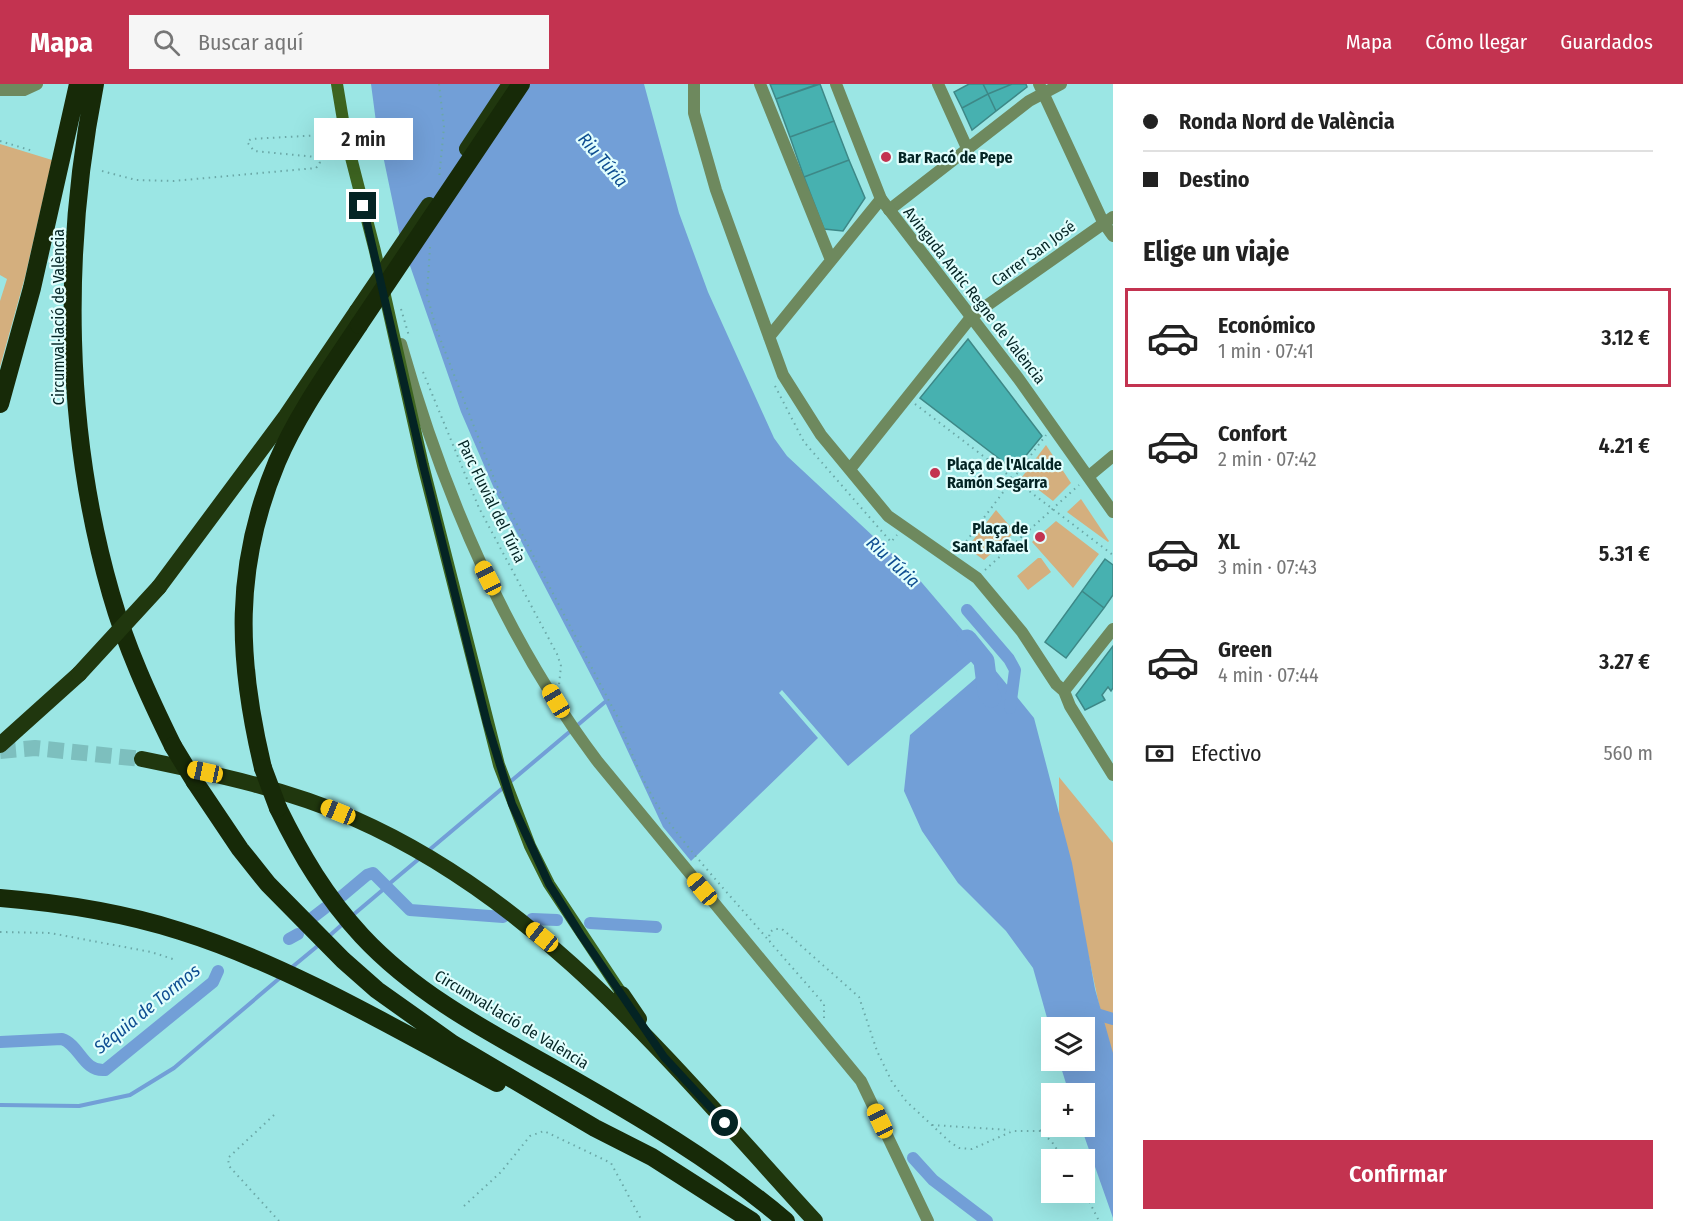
<!DOCTYPE html>
<html lang="es">
<meta charset="utf-8">
<style>
:root{--surface:#fff;--page:#f6f6f6;--text:#222;--muted:#767676;--line:#e0e0e0;--accent:#c33350}
body{margin:0;font-family:"Fira Sans Condensed",sans-serif;background:var(--page);color:var(--text);height:100vh;display:flex;flex-direction:column;font-size:22px;white-space:nowrap}
*{box-sizing:border-box;margin:0}
p{font-size:20px;color:var(--muted)}
.icon{flex:none;width:33px;height:33px;fill:none;stroke:currentColor;stroke-width:2;stroke-linecap:round;stroke-linejoin:round}
.map{position:relative;flex:1;overflow:hidden}
.details{display:flex;flex-direction:column;background:var(--surface);width:570px}
.details>*{flex:none}
.hud{display:grid;align-content:center;height:132px;padding:0 30px;background:var(--surface)}
.tools{position:absolute;left:1041px;top:933px;display:grid;gap:12px}
.tools a{display:grid;place-items:center;width:54px;height:54px;border-radius:0px;background:var(--surface);box-shadow:0 6px 24px #0002;font-size:30px}
.end{position:absolute;width:27px;height:27px;margin:-14px;border:8px solid #042424;background:#fff;box-shadow:0 0 0 3px #fff}
.from{border-radius:50%}
.bubble{position:absolute;height:42px;border-radius:0px;background:var(--surface);box-shadow:0 6px 24px #0002;font-size:20px;font-weight:600;line-height:42px;text-align:center}
.car{position:absolute;width:18px;height:36px;margin:-18px -9px;border-radius:8px;box-shadow:0 0 4px 2px #0007;background:linear-gradient(#f5c518 24%,#345 0 40%,#f5c518 0 76%,#345 0 86%,#f5c518 0)}
.hud b{display:flex;align-items:center;gap:21px;height:57px;font-size:22px}
.hud b+b{border-top:2px solid var(--line)}
.hud i{width:15px;height:15px;background:var(--text)}
ul{padding:0;list-style:none}
li{display:flex;align-items:center;gap:18px;height:99px;margin:0 12px 9px;padding:0 18px;border:3px solid transparent;border-radius:0px}
li div{flex:1}
li b{display:block;font-size:22px}
li em{font-style:normal;font-weight:600}
li.active{border-color:var(--accent)}
li>.icon{width:54px;height:54px;stroke-width:1.5}
h2{padding:0 30px;font-size:27px;line-height:72px}
.pay{display:flex;align-items:center;gap:15px;height:66px;padding:0 30px;font-size:22px}
.pay p{margin-inline-start:auto}
.action{display:flex;gap:12px;margin-top:auto;padding:12px 30px}
.action a{flex:1;height:69px;border-radius:0px;background:var(--accent);color:#fff;font-size:24px;font-weight:600;line-height:69px;text-align:center}
header{display:flex;align-items:center;gap:36px;box-sizing:border-box;height:84px;padding:0 30px;background:var(--accent);color:#fff}
header strong{font-size:28px}
nav{display:flex;gap:33px;margin-inline-start:auto;font-size:21px}
.search{width:420px;height:54px;background:var(--page);display:flex;align-items:center;gap:15px;box-sizing:border-box;padding:0 21px;border-radius:0px;color:var(--muted);font-size:22px}
main{display:flex;flex:1;min-height:0}
.map>svg:first-child{display:block}
.green{fill:#d4af7e}
.water{fill:#729fd7}
.lines{fill:none;stroke-linecap:round;stroke-linejoin:round}
.stream{stroke:#729fd7;stroke-width:4}
.canal{stroke:#729fd7;stroke-width:12}
.river{stroke:#729fd7;stroke-width:21}
.building{fill:#47b1b0;stroke:#3d8887;stroke-width:1.5}
.trunk-tunnel{stroke:#7dbfbe;stroke-width:16;stroke-dasharray:16 8;stroke-linecap:butt}
.path{stroke:#6ba8a7;stroke-width:2;stroke-dasharray:1.5 4.5;stroke-linecap:butt}
.minor{stroke:#6e895e;stroke-width:12}
.tertiary{stroke:#6e895e;stroke-width:12}
.secondary{stroke:#3d6420;stroke-width:12}
.trunk{stroke:#20370e;stroke-width:16}
.motorway{stroke:#172a08;stroke-width:18}
.path-bridge{stroke:#6ba8a7;stroke-width:2;stroke-dasharray:1.5 4.5;stroke-linecap:butt}
.trunk-bridge{stroke:#20370e;stroke-width:16}
.motorway-bridge{stroke:#172a08;stroke-width:18}
.route{stroke:#042424;stroke-width:8}
.poi-dot{fill:#c33350;stroke:#e1fefd;stroke-width:2}
.labels{text-anchor:middle;stroke-width:4.5;stroke-linejoin:round;paint-order:stroke}
.poi-label{font-size:16px;font-weight:bold;fill:#042424;stroke:#e1fefd;text-anchor:start}
.street-label{font-size:16px;fill:#042424;stroke:#e1fefd}
.water-label{font-size:18px;font-style:italic;fill:#0e4e91;stroke:#e1fefd}
</style>
<header>
<strong>Mapa</strong>
<div class="search"><svg class="icon" aria-label="search" viewBox="0 0 24 24"><circle cx="10" cy="10" r="6"/><path d="M15 15l6 6"/></svg>Buscar aquí</div>
<nav><a>Mapa</a><a>Cómo llegar</a><a>Guardados</a></nav>
</header>
<main>
<div class="map">
<svg width="1113" height="1137" viewBox="0 0 1113 1137">
<rect width="100%" height="100%" fill="#9be6e4"/>
<path class="green" d="M0,60L52,76L25,193L0,283V217L7,195L0,191Z
M1046,361L1071,399L1053,417L1022,393Z
M1081,415L1109,457L1108,458L1067,428Z
M996,426L1015,448L984,476L967,464Z
M1056,437L1099,470L1073,504L1032,458Z
M1038,474H1041L1051,488L1028,506L1017,492Z
M1059,693L1113,759V986L1059,734Z"/>
<path class="water" d="M371,0H644L679,129L708,208L774,354L787,372L917,493L987,575L982,579L974,571V575L848,682L782,606L779,609L818,654L691,777L663,743L605,618L496,409L461,328L400,153L376,38Z
M991,581L1034,634L1072,779L1095,905L1113,969V1134L1081,1043L1084,1042V1010L1069,1009L1059,977L1084,976V944H1052L1051,948L1033,884L1006,847L958,799L922,747L904,707L910,651Z"/>
<g class="lines">
<path class="stream" d="M428,767L605,618
M389,800L420,774
M353,831L385,804
M328,853L345,838
M291,884L320,860
M0,1021L79,1022L130,1011L174,984L281,893"/>
<path class="canal" d="M967,526L1009,575L1015,586L1010,624
M342,812L367,791L373,789L410,826L503,833
M312,834L325,824
M532,835L557,836
M590,839L656,843
M289,855L298,850
M1090,928L1113,935
M0,958L62,955C80,961 83,988 105,986L213,898L218,887
M913,1074L933,1096L987,1137"/>
<path class="river" d="M967,556L984,577L988,609L991,613"/>
</g>
<path class="building" d="M770,0H818L776,15Z
M820,0L834,37L790,53L776,15Z
M969,0H983L988,10L962,24L954,8Z
M983,0H1012L988,10Z
M1012,0H1026L1027,3L996,27L988,10Z
M988,10L996,27L972,46L962,24Z
M834,37L849,76L804,93L790,53Z
M849,76L865,114L843,147L824,145L804,93Z
M968,255L1042,352L1014,386L920,314Z
M1105,475L1113,481V511L1104,524L1082,507Z
M1082,507L1104,524L1066,574L1045,558Z
M1113,562V604L1111,607L1108,603L1102,611L1105,616L1085,626L1076,611Z"/>
<g class="lines">
<path class="trunk-tunnel" d="M0,667L35,664L142,675"/>
<path class="path" d="M439,0L444,43L439,95
M0,57L33,67
M102,87L136,96L173,97L316,84L320,79L316,73L254,67L247,58L251,55L323,51
M430,163L427,211L436,244L497,402L618,634C632,671 647,710 671,741C702,782 737,819 770,858
M401,225L409,252
M423,288L479,424L557,570L561,582L559,601
M775,302L804,358L891,458L897,451
M915,320L1113,471
M959,467L1046,351
M985,486L1079,401
M0,848L50,849L151,868L176,876
M824,934V920L770,858L769,849L774,845H782L789,851L859,913L877,967L892,998L906,1017L950,1058L959,1064L972,1065L1013,1047H1040L1052,1058L1064,1076
M274,1031L228,1074L229,1082L279,1137
M932,1041L1010,1046
M1040,1047L1052,1038
M1084,1107L1099,1137
M464,1122L501,1088L530,1052L544,1047L611,1079L642,1137"/>
<path class="minor" d="M694,0V29L716,106L783,291L821,351L888,432L977,494L1022,548L1056,600L1064,607L1070,622L1113,691
M760,0L831,176
M938,0L967,64
M1039,0L1103,138L1113,152
M0,6H24L37,0
M889,126L1029,17L1061,0
M769,253L881,115
M401,260C443,408 504,554 598,678L861,997L928,1137
M850,385L972,232L1113,133
M1089,392L1113,372
M1064,607L1113,545"/>
<path class="tertiary" d="M836,0L881,115L1018,294L1113,428"/>
<path class="secondary" d="M337,0L346,54L375,167L423,381L499,681L530,762L549,800L622,910"/>
<path class="trunk" d="M159,503L286,332L357,227
M0,661L79,590
M142,675C215,690 287,705 355,735C546,819 677,987 815,1137
M622,910L639,935"/>
<path class="motorway" d="M95,0C62,167 64,347 111,510C126,563 149,613 173,662
M0,320L32,204L78,0
M263,684C237,576 233,483 277,378C298,329 330,285 359,241
M195,698L240,765L268,800L343,876L377,906L453,960L595,1044L652,1073L752,1137
M278,724C301,771 326,813 362,852C416,910 487,947 555,985C636,1031 715,1077 786,1137
M0,814C61,819 121,828 180,847C286,880 398,946 497,999"/>
<path class="path-bridge" d="M323,51L354,45"/>
<path class="trunk-bridge" d="M467,65L510,0
M357,227L429,121
M79,590L159,503"/>
<path class="motorway-bridge" d="M359,241L521,0
M173,662L195,698
M263,684L278,724"/>
</g>
<g class="lines">
<path class="route" d="M363,122L423,381L487,639L512,720L549,800L581,851L664,973L725,1039"/>
</g>
<g class="poi-dot">
<circle cx="886" cy="73" r="6"/>
<circle cx="935" cy="389" r="6"/>
<circle cx="1040" cy="453" r="6"/>
</g>
<g class="labels">
<g class="poi-label">
<text x="898" y="79">Bar Racó de Pepe</text>
<text x="947" y="386">Plaça de l'Alcalde<tspan x="947" dy="18">Ramón Segarra</tspan></text>
<text x="1028" y="450" text-anchor="end">Plaça de<tspan x="1028" dy="18">Sant Rafael</tspan></text>
</g>
<g class="street-label">
<text transform="translate(1033 169) rotate(-36)" y="6">Carrer San José</text>
<text transform="translate(975 211) rotate(52)" y="6">Avinguda Antic Regne de València</text>
<text transform="translate(58 233) rotate(-90)" y="6">Circumval·lació de València</text>
<text transform="translate(492 417) rotate(64)" y="6">Parc Fluvial del Túria</text>
<text transform="translate(512 935) rotate(31)" y="6">Circumval·lació de València</text>
</g>
<g class="water-label">
<text transform="translate(603 76) rotate(49)" y="6">Riu Túria</text>
<text transform="translate(893 478) rotate(43)" y="6">Riu Túria</text>
<text transform="translate(147 925) rotate(-39)" y="6">Séquia de Tormos</text>
</g>
</g>
</svg>
<div class="tools">
<a><svg class="icon" aria-label="layers" viewBox="0 0 24 24"><path d="M12 4l9 5-9 5-9-5zM3 14l9 5 9-5"/></svg></a>
<a>+</a>
<a>−</a>
</div>
<i class="end from" style="left:725px;top:1039px"></i>
<i class="end" style="left:363px;top:122px"></i>
<div class="bubble" style="left:314px;top:34px;width:99px">2 min</div>
<i class="car" style="left:488px;top:494px;rotate:333deg"></i>
<i class="car" style="left:556px;top:617px;rotate:329deg"></i>
<i class="car" style="left:205px;top:688px;rotate:282deg"></i>
<i class="car" style="left:338px;top:728px;rotate:292deg"></i>
<i class="car" style="left:702px;top:805px;rotate:320deg"></i>
<i class="car" style="left:542px;top:853px;rotate:309deg"></i>
<i class="car" style="left:880px;top:1037px;rotate:335deg"></i>
</div>
<section class="details">
<div class="hud">
<b><i class="from"></i>Ronda Nord de València</b>
<b><i></i>Destino</b>
</div>
<h2>Elige un viaje</h2>
<ul>
<li class="active"><svg class="icon" aria-label="car" viewBox="0 0 24 24"><path d="M5 17H2v-5l4-1 3-4h7l3 4 3 1v5h-3M9 17h6M6 11h13"/><circle cx="7" cy="17" r="2"/><circle cx="17" cy="17" r="2"/></svg><div><b>Económico</b><p>1 min · 07:41</p></div><em>3.12 €</em></li>
<li><svg class="icon" aria-label="car" viewBox="0 0 24 24"><path d="M5 17H2v-5l4-1 3-4h7l3 4 3 1v5h-3M9 17h6M6 11h13"/><circle cx="7" cy="17" r="2"/><circle cx="17" cy="17" r="2"/></svg><div><b>Confort</b><p>2 min · 07:42</p></div><em>4.21 €</em></li>
<li><svg class="icon" aria-label="car" viewBox="0 0 24 24"><path d="M5 17H2v-5l4-1 3-4h7l3 4 3 1v5h-3M9 17h6M6 11h13"/><circle cx="7" cy="17" r="2"/><circle cx="17" cy="17" r="2"/></svg><div><b>XL</b><p>3 min · 07:43</p></div><em>5.31 €</em></li>
<li><svg class="icon" aria-label="car" viewBox="0 0 24 24"><path d="M5 17H2v-5l4-1 3-4h7l3 4 3 1v5h-3M9 17h6M6 11h13"/><circle cx="7" cy="17" r="2"/><circle cx="17" cy="17" r="2"/></svg><div><b>Green</b><p>4 min · 07:44</p></div><em>3.27 €</em></li>
</ul>
<div class="pay"><svg class="icon" aria-label="cash" viewBox="0 0 24 24"><path d="M3 7h18v10H3z"/><circle cx="12" cy="12" r="2"/></svg>Efectivo<p>560 m</p></div>
<div class="action"><a>Confirmar</a></div>
</section>
</main>
